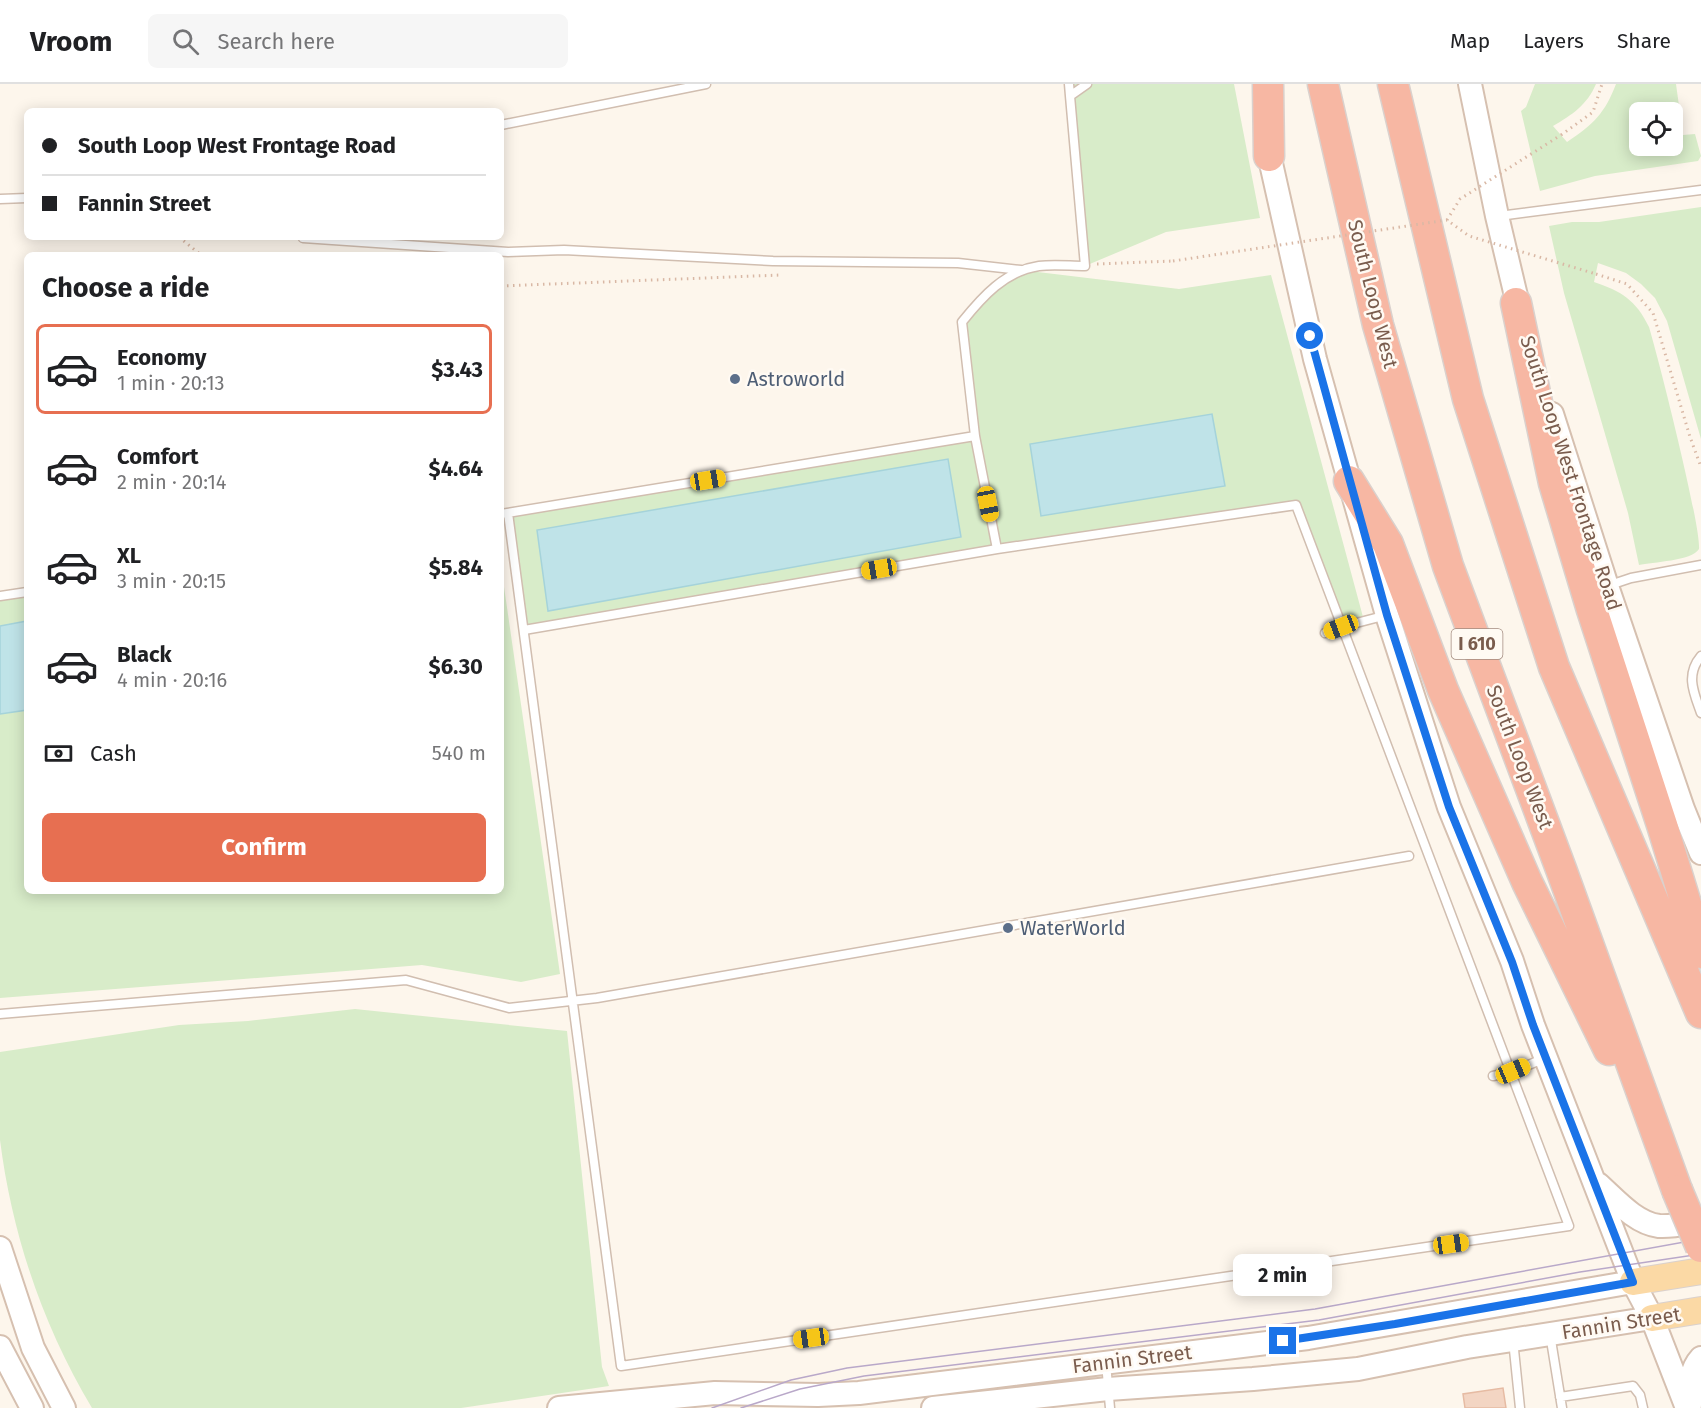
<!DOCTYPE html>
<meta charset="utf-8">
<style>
:root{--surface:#fff;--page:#f6f6f6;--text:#202124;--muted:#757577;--line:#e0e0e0;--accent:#e76f51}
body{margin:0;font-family:"Fira Sans",sans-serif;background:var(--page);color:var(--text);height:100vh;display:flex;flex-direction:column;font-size:22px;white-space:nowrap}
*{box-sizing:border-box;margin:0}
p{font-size:20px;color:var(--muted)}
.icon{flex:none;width:33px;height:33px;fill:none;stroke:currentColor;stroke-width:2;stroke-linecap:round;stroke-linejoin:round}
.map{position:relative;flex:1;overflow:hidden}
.drawer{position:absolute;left:24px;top:168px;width:480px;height:642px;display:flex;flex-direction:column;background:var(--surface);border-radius:9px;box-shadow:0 3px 15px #0003}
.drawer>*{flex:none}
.top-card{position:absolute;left:24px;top:24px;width:480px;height:132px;border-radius:9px;box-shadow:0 3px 15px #0003;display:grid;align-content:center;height:132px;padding:0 18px;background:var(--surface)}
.buttons{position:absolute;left:1629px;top:18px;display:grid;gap:12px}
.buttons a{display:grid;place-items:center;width:54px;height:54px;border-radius:9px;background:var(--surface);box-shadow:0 3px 15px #0003;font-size:30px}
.end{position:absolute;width:27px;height:27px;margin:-14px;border:8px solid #1a73e8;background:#fff;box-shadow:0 0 0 3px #fff}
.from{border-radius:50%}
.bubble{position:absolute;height:42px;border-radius:9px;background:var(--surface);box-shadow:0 3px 15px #0003;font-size:20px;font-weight:700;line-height:42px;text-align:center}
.car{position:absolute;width:18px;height:36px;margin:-18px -9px;border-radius:8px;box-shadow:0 0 4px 2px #0007;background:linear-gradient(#f5c518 24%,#345 0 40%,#f5c518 0 76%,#345 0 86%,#f5c518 0)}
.top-card b{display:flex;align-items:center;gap:21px;height:57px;font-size:22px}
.top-card b+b{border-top:2px solid var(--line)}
.top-card i{width:15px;height:15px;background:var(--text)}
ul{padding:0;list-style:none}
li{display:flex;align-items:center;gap:18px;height:90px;margin:0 12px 9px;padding:0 6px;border:3px solid transparent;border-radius:9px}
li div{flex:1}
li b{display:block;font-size:22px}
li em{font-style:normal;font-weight:700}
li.active{border-color:var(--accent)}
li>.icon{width:54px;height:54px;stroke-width:1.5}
h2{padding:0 18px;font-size:27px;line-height:72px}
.pay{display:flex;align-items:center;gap:15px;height:66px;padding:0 18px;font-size:22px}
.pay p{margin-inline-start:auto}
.action{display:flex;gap:12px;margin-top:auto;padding:12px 18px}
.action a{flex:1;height:69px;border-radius:9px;background:var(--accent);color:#fff;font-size:24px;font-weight:700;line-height:69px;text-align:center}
header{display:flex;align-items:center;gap:36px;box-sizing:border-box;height:84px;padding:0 30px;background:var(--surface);border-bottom:2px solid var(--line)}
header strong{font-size:28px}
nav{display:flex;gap:33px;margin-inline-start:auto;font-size:21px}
.search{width:420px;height:54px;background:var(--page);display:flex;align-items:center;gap:15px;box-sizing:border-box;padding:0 21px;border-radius:9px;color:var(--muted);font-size:22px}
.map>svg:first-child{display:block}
.green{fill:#d8ecc9;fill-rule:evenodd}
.water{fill:#bfe3e8;stroke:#a5d3da;stroke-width:1.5}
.building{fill:#f3d5c3;stroke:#e6bba3;stroke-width:1.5}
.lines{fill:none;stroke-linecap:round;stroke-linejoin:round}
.service-casing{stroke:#d1beb0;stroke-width:11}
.secondary-casing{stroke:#d6c0b0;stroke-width:26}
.primary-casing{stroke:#dad1cd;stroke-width:28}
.motorway-casing{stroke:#dad1cd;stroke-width:33}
.path{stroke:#d9b8a5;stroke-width:3;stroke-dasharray:1.5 4.5;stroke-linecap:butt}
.service{stroke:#fff;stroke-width:8}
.secondary{stroke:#fff;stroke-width:22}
.primary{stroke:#fbd9a5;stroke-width:26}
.motorway{stroke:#f7b7a3;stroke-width:30}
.tram{stroke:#b9a8c9;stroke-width:1.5}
.motorway-bridge-casing{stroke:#dad1cd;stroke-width:33;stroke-linecap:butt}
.path-bridge{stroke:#d9b8a5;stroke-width:3;stroke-dasharray:1.5 4.5;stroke-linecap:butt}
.motorway-bridge{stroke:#f7b7a3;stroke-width:30}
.route{stroke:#1a73e8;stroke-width:8}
.service-dot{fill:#5c6f8a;stroke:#fffaf3;stroke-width:2}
.labels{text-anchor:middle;stroke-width:5;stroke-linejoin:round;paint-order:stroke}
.shield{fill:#fffaf3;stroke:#a28b7f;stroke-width:1.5}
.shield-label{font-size:18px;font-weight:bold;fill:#7a5c4d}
.street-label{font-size:20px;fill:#7a5c4d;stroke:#fffaf3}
.service-label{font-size:20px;fill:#4e5e75;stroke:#fffaf3;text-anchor:start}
</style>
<header>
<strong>Vroom</strong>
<div class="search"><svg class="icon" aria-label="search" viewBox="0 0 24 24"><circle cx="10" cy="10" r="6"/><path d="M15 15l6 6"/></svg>Search here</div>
<nav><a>Map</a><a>Layers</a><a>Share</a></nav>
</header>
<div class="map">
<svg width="1701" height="1324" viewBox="0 0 1701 1324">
<rect width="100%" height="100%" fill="#fdf6ec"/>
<path class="green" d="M1069,0H1234L1260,134L1166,148L1085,182Z
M1535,0H1596C1587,21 1572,31 1553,42L1567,58C1593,41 1605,29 1616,0H1676L1683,51L1695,50L1701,72L1698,77L1595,92L1540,107L1521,27L1526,23ZM1640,28H1672V62H1640Z
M1701,123V355L1667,237L1655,214L1641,200L1626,189L1598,179L1594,198C1621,207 1636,216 1649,243C1659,276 1701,442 1699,465C1692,477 1652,478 1639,481L1628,429L1564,209L1549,142L1572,138H1599Z
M1021,186L1179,205L1271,191L1363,533L1341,543L1296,422L997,465L524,546L508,429L975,352L993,441L962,238Z
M501,482L560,890L521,898L422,881L0,914V516L27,511V807H501Z
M355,925L567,947L602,1283L609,1302L461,1324H92C43,1242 12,1151 0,1056C0,1027 0,997 0,968L179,941L248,937Z"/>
<path class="water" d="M1212,330L1225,402L1041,432L1030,360Z
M948,375L961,453L548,527L537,446Z
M27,537V626L0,630V542Z"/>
<path class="building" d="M1503,1304L1506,1324H1465L1463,1310Z"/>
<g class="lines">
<g class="service-casing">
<path id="service" d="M1069,0L1070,12
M501,41L706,0
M0,115L27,114
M1499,132L1701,106
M303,154L508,168L564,166L773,177L958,179L1021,186
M975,352L962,238C982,213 1005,187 1039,182C1054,180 1070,182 1085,182L1070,12L1087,0
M501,430L975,352L997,465L1296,421L1569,1142L621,1282L508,429
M1607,502L1631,494L1701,481
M0,512L27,508
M524,546L997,465
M1325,549L1341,543L1387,531
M1701,572C1685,591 1694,609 1701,629
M0,930L406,896L509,924L597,914L1409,772
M1493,992L1512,988L1545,974
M1550,1250L1562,1324
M1513,1256L1520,1324
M1106,1279L1110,1324
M1560,1313L1633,1302L1640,1311L1643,1324"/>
</g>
<g class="secondary-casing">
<path id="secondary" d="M1470,0L1497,132L1521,233
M1266,57L1315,275L1387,531L1449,723L1512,877L1533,941L1633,1198L1652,1234L1687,1324
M1552,330L1607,502L1683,725L1701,769
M1598,1100C1615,1115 1635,1139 1659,1142C1673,1143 1688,1139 1701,1137
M0,1164L33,1264L64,1324
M0,1263L32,1324
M1690,1321C1690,1304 1689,1287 1701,1274
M559,1324L715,1309L818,1311L859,1309L1308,1254L1633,1198
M933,1324L1108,1305L1253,1295L1358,1285L1467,1263L1652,1234"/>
</g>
<g class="primary-casing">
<path id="primary" d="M1633,1198L1701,1187
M1652,1234L1701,1226"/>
</g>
<g class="motorway-casing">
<path id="motorway" d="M1268,0L1269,72
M1323,0L1378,241L1448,482L1561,785L1677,1106
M1393,0L1468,315L1554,583L1701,929
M1516,219L1554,399L1592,526L1662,741L1701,869
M1349,397L1388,460L1443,606L1527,798L1609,966"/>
</g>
<path class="path" d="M1561,51L1593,28L1602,0
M179,153L201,171
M1097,180L1173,177
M1596,190L1627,200L1653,229L1690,353L1701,383
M501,202L781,191"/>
<use href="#service" class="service"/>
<use href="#secondary" class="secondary"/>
<use href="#primary" class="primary"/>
<use href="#motorway" class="motorway"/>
<path class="tram" d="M712,1324L791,1296L847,1284L1315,1225L1701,1155
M741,1324L800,1305L864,1292L1319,1236L1580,1188L1701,1170"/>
<g class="motorway-bridge-casing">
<path id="motorway-bridge" d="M1677,1106L1701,1163"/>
</g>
<path class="path-bridge" d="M1447,136L1460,115L1561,51
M1173,177L1447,136L1469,152L1596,190"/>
<use href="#motorway-bridge" class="motorway-bridge"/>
</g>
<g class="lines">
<path class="route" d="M1283,1257L1395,1240L1633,1198L1533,941L1512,878L1449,723L1387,531L1310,252"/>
</g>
<g class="service-dot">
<circle cx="735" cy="295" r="6"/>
<circle cx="1008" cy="844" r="6"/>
</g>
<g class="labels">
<rect class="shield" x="1451.5" y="545" width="51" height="30" rx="4.5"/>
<g class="shield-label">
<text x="1477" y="566">I 610</text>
</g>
<g class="street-label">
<text transform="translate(1373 210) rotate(76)" y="7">South Loop West</text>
<text transform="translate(1571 389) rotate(72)" y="7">South Loop West Frontage Road</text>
<text transform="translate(1520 673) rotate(69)" y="7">South Loop West</text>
<text transform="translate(1621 1239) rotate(-9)" y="7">Fannin Street</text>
<text transform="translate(1132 1275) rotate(-7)" y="7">Fannin Street</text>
</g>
<g class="service-label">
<text x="747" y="302">Astroworld</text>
<text x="1020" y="851">WaterWorld</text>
</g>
</g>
</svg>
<div class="buttons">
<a><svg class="icon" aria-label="locate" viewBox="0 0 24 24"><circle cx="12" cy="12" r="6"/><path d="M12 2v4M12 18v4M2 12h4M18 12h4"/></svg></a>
</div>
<i class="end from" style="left:1310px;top:252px"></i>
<i class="end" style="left:1283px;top:1257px"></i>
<div class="bubble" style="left:1233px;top:1170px;width:99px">2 min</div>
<i class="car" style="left:708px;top:396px;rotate:81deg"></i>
<i class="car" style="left:988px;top:420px;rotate:169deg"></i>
<i class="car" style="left:879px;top:485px;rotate:260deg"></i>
<i class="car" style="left:1341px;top:543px;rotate:249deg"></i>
<i class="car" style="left:1513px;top:987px;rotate:67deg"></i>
<i class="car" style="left:1451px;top:1160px;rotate:82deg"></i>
<i class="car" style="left:811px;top:1254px;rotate:262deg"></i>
<div class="top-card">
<b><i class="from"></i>South Loop West Frontage Road</b>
<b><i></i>Fannin Street</b>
</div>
<section class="drawer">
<h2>Choose a ride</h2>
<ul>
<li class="active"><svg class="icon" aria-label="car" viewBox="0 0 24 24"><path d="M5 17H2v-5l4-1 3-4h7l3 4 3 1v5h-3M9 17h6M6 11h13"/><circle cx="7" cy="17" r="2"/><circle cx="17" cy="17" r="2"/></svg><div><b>Economy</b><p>1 min · 20:13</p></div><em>$3.43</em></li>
<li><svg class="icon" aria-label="car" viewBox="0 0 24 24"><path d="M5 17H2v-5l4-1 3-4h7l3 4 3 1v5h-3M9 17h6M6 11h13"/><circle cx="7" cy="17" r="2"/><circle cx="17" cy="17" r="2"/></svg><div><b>Comfort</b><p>2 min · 20:14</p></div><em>$4.64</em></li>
<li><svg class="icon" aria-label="car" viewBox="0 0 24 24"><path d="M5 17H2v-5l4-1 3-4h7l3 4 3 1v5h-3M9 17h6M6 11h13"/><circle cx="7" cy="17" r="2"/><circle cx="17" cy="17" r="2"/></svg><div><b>XL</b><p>3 min · 20:15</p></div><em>$5.84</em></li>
<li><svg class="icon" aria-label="car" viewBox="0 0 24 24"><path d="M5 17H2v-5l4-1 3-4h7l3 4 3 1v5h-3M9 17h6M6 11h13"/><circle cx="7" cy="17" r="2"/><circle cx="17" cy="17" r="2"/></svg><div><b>Black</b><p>4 min · 20:16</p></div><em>$6.30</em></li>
</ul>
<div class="pay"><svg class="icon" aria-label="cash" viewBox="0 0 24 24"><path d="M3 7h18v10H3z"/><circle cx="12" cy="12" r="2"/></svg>Cash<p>540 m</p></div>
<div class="action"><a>Confirm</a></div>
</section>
</div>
